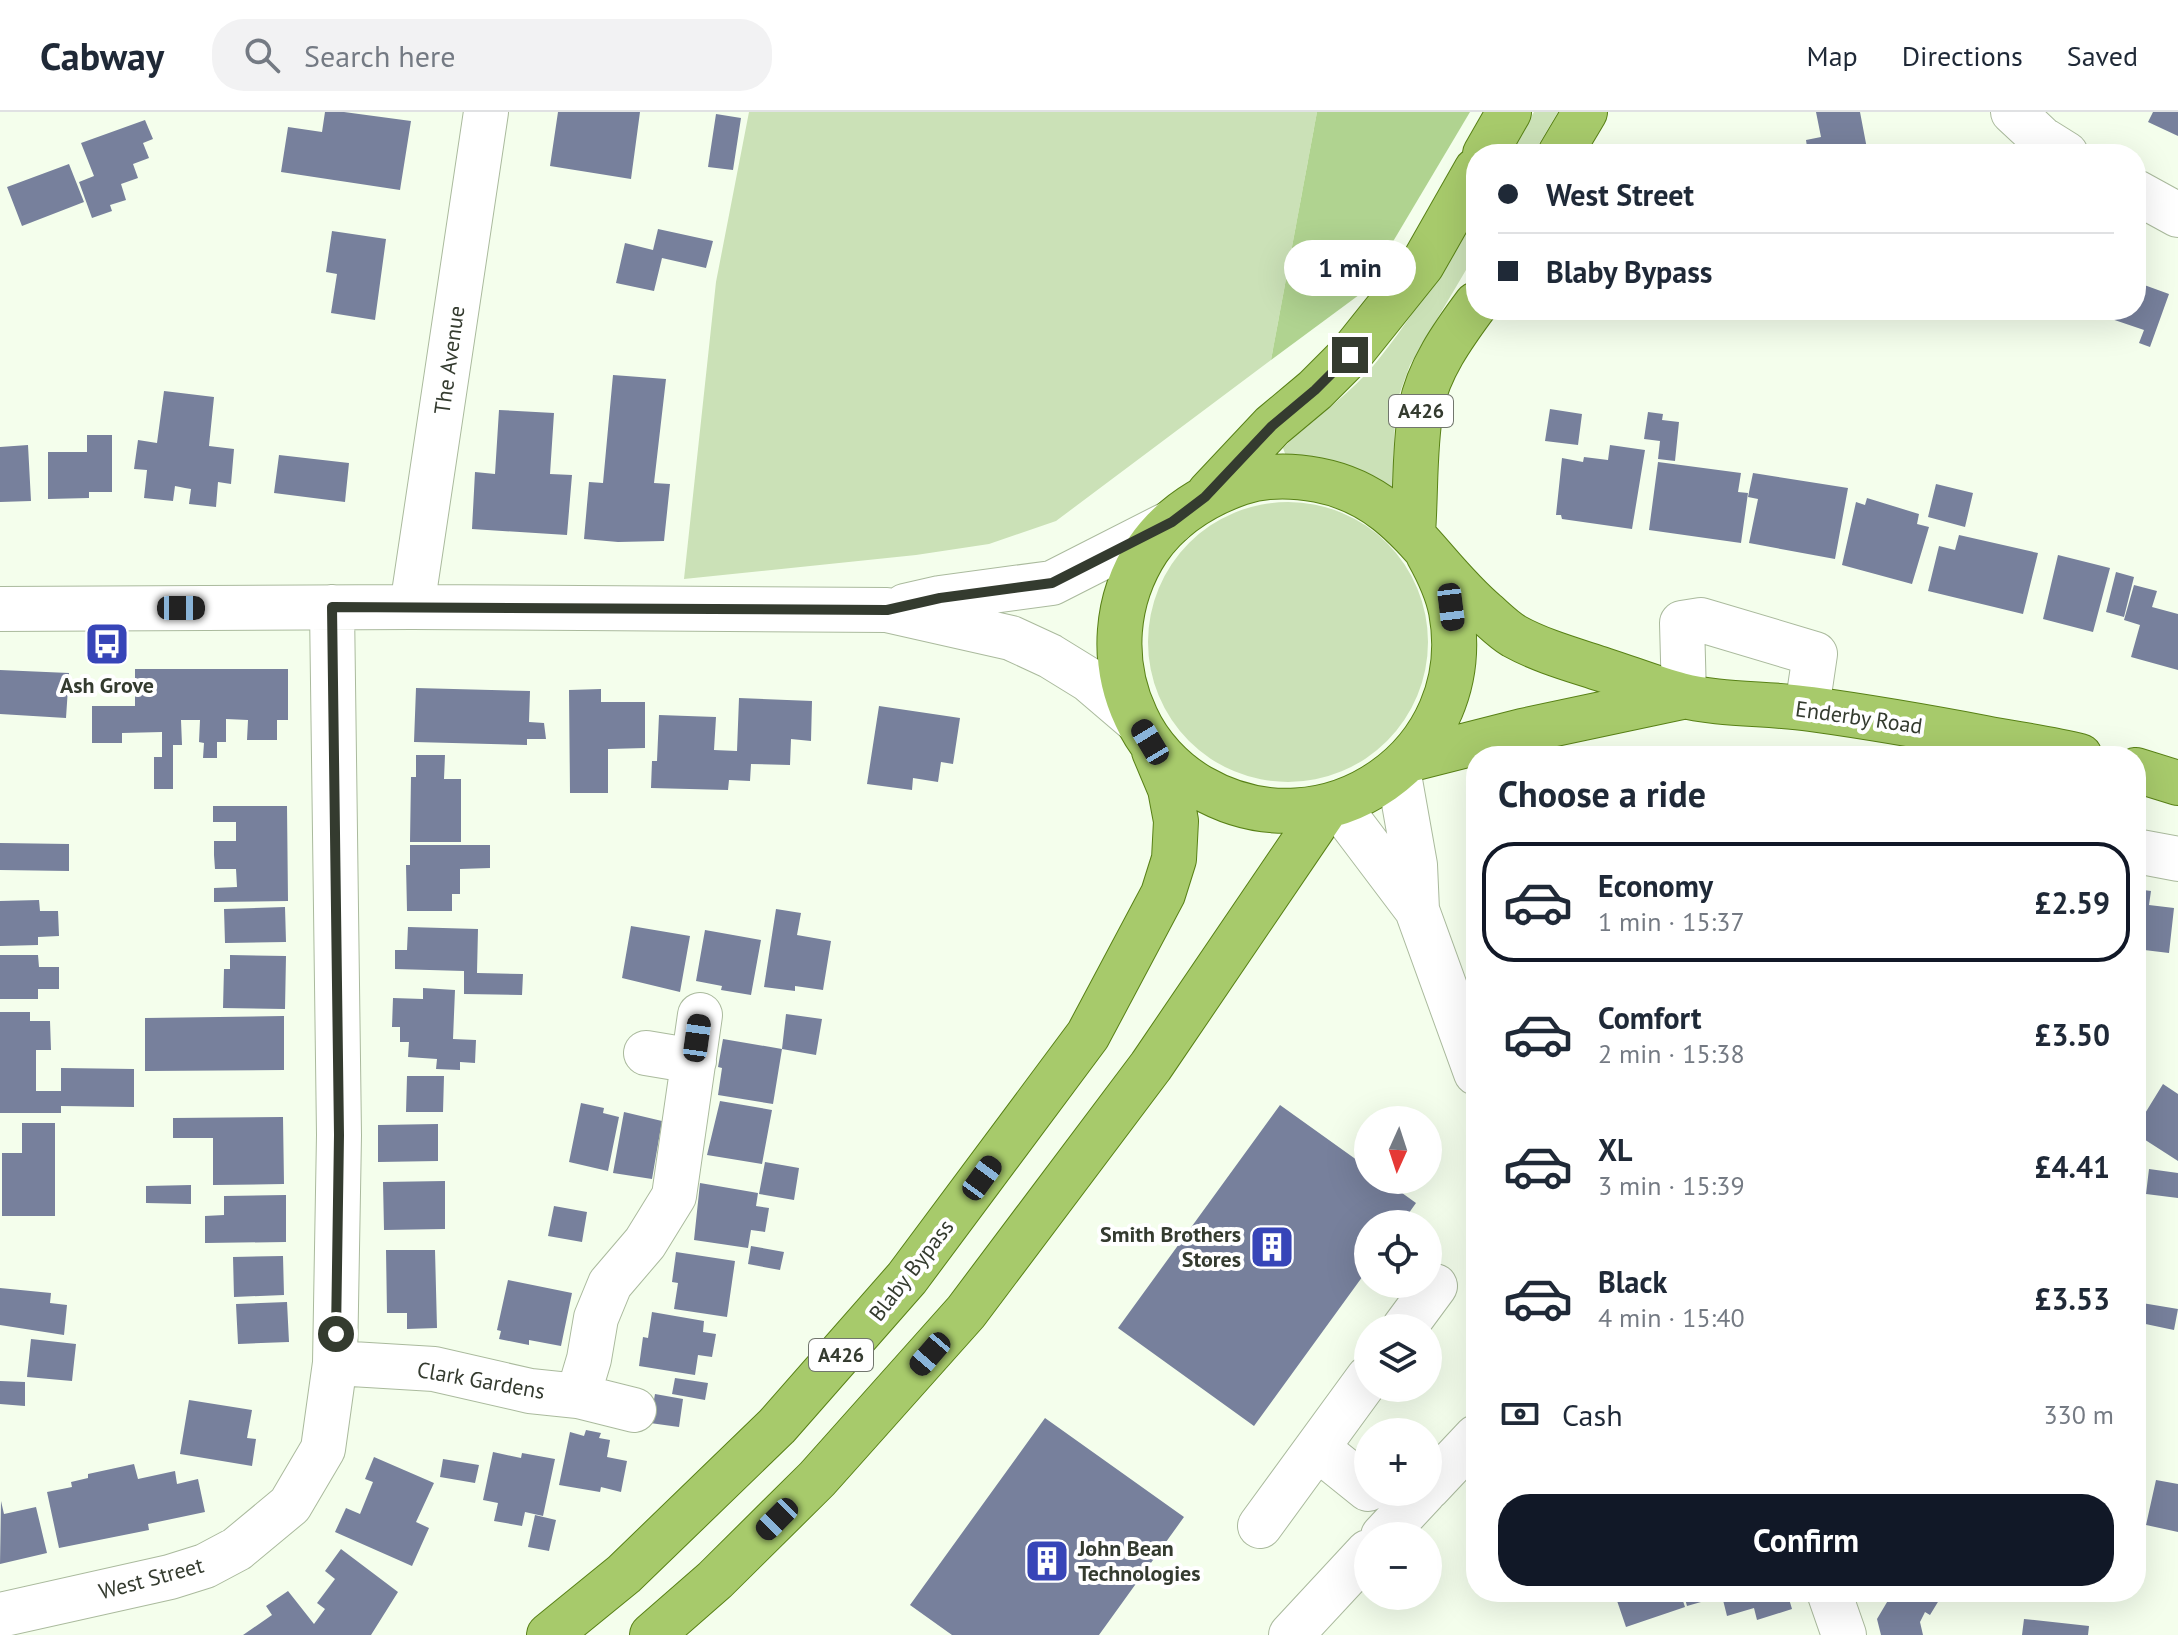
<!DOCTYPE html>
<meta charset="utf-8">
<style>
:root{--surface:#fff;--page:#f2f2f3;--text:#1f2937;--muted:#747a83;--line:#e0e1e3;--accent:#111827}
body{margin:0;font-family:"PT Sans",sans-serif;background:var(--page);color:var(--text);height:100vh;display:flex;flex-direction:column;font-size:30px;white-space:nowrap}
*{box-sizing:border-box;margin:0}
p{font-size:26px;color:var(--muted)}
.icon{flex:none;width:44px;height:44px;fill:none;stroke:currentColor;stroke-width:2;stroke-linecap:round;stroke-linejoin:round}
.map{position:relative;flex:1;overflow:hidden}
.drawer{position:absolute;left:1466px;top:634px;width:680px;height:856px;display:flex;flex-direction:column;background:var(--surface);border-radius:32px;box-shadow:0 8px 32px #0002}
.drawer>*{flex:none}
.hud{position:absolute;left:1466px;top:32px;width:680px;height:176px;border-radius:32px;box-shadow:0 8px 32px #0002;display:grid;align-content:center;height:176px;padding:0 32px;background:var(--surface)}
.needle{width:52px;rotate:183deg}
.controls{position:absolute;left:1354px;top:994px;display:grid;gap:16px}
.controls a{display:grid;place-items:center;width:88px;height:88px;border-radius:50%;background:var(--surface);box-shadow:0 8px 32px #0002;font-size:40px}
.end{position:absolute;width:36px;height:36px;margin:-18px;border:10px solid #343b2f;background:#fff;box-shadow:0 0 0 4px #fff}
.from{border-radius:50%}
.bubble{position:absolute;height:56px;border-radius:28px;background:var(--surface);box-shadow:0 8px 32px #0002;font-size:26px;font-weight:700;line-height:56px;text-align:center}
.car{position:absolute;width:24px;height:48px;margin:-24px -12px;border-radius:10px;box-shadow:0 0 6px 2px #0007;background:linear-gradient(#222 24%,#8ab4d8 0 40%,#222 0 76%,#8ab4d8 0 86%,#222 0)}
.hud b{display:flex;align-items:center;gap:28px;height:76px;font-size:30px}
.hud b+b{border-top:2px solid var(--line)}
.hud i{width:20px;height:20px;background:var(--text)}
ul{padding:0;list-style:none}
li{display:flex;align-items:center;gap:24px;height:120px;margin:0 16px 12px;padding:0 16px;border:4px solid transparent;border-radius:32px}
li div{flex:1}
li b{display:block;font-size:30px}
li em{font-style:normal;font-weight:700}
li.on{border-color:var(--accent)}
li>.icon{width:72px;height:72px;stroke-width:1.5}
h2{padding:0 32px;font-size:36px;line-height:96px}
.pay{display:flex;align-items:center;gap:20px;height:88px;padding:0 32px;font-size:30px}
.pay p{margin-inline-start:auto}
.button{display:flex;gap:16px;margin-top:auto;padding:16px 32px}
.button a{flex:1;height:92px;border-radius:32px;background:var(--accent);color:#fff;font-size:32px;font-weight:700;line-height:92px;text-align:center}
header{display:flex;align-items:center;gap:48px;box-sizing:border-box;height:112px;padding:0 40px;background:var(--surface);border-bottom:2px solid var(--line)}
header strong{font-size:38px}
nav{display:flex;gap:44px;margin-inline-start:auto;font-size:28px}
.search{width:560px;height:72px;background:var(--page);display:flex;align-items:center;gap:20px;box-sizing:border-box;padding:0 28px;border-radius:32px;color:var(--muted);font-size:30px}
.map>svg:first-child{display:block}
.green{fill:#cbe1b7}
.forest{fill:#b0d390}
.building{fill:#77809c}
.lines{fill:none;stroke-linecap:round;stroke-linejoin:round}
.minor-casing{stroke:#aaba9d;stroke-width:46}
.major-casing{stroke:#588116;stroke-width:46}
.minor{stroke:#fff;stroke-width:44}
.major{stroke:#a7ca6b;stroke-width:44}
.route{stroke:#343b2f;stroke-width:10}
.labels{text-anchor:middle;stroke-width:8;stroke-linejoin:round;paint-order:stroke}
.shield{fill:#fff;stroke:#71766d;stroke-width:2}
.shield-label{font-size:20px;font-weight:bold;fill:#343b2f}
.street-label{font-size:22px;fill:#343b2f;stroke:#fff}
.poi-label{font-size:22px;font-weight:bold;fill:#343b2f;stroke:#fff}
</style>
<header>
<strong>Cabway</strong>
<div class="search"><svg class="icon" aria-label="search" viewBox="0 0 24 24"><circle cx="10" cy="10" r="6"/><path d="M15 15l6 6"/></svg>Search here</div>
<nav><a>Map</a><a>Directions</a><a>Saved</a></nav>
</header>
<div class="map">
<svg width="2178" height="1523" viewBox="0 0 2178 1523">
<rect width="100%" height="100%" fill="#f4feec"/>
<path class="green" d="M749,0H1317L1271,248L1056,409L989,432L916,443L684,467L716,170Z
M1534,0H1558L1533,42H1509Z
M1476,98V141L1410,253L1399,283L1395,310L1392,377C1352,353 1333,350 1287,347L1283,336C1314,306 1351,282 1378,248C1416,201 1446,149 1476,98Z
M1148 530a140 140 0 1 1 280 0a140 140 0 1 1-280 0Z"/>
<path class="forest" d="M1317,0H1470L1363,180L1271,248Z"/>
<path class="building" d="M325,0H344L411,9L400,78L281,60L288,15L322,20Z
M558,0H640L631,67L550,54Z
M1816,0H1860L1868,42H1808L1806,28L1821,25Z
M2153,0H2178V24L2148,10Z
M716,2L741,6L733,58L708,55Z
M145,8L153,27L143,31L149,46L133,52L138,66L121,72L126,88L110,93L112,99L92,106L79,70L94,64L81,31Z
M69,52L84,90L22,114L7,75Z
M658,117L713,129L706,156L662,146L654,179L616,171L625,131L653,138Z
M332,119L386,127L375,208L331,201L337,162L326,160Z
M2136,170L2169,182L2150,235L2139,231L2144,218L2085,198H2136Z
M613,263L666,267L654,371L670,372L664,429L618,430L584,427L589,370L603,371Z
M164,279L214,285L209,334L234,337L231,372L218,370L216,395L189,392L191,377L185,376L175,374L173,389L144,386L147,358L134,357L138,328L157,331Z
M1550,297L1582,302L1578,333L1545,329Z
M499,298L554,301L550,362L572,363L567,423L472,417L475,360L495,362Z
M1648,300L1663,302L1662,308L1679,310L1675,349L1658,347L1660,329L1644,327Z
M87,323H112V380H89V386L48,387V340H87Z
M28,333L31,389L0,390V335Z
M1610,333L1645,338L1632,417L1562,407L1561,403H1556L1562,346L1583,350L1584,345L1608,348Z
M279,343L349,351L345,390L274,381Z
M1658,350L1741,361L1738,380L1748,381L1741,431L1649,418Z
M1753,361L1848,376L1835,447L1749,431L1758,387L1748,385Z
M1936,372L1973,381L1965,415L1928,405Z
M1867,386L1919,402L1917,412L1929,415L1912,472L1842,453L1856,390L1865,393Z
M1959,423L2038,441L2023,502L1928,479L1939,434L1955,438Z
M2058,443L2110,456L2093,520L2043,507Z
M2116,460L2134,465L2124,505L2106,500Z
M2134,473L2157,479L2152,495L2178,502V558L2131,545L2140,513L2124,508Z
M135,557H288V608H277V628H247L248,608L226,607V630H217V646H203L204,631L199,630L200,608H181L182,633H173V677H154V645H162V620L122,621V631H92V594H135Z
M0,558L69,561L66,606L0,602Z
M416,576L530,579L529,610L544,611L546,627H527V633L414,630Z
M601,577V590H645V636L608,637V681H570L569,578Z
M739,586L812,589L811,629L791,627L790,653L751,652L750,669L729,668L728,678L651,676L652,649H657L659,603L716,605L714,638L737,639Z
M879,594L960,606L953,652L941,650L938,670L913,666L912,678L867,672Z
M416,643H445L444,667H461V730H410L411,665H416Z
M213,694H287L288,789L214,790V776L237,775L236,757H215L214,743V729H236V710H213Z
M0,731L69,732V759L0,758Z
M410,733H490V756L460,757V782H452V799H407L406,753H410Z
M2136,777L2151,779L2149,793L2174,796L2169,841L2136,837Z
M39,788L40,799H58L59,824L38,825V833L0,834V789Z
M285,795L286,830L225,831L224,797Z
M776,797L801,801L797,823L831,829L823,878L795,874V879L764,875Z
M631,814L690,824L680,880L622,866Z
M408,815L478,817L477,861L523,862L522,883L464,882V859L395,857V838H407Z
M705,818L761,828L751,883L721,878L722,874L696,869Z
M0,843H38L39,855H59V877H38V887H0Z
M230,843L286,844L285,897L223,896L224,857H230Z
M423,876L455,878L453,927L476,928L475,951L460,950V958L436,957L437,947L408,945L409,930H400V915H392L393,886L423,887Z
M0,900H30V909H50L51,938H36V979H61V956L134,957V995L61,994V1001H0Z
M786,902L822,907L816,943L782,937L773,992L718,983L722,956L718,955L723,927L782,937Z
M284,904V958L145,959V906Z
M407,964H444L443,1000H406Z
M2163,972L2178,982V1049L2136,1022V1016Z
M720,989L772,998L762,1052L707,1043Z
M581,991L604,996L603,1001L619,1005L608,1059L569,1050Z
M1280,993L1368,1056V1068H1384L1416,1091L1401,1112H1368V1157L1254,1314L1118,1216Z
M624,1000L662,1009L652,1067L613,1061Z
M283,1005L284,1072L213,1073V1026H173V1006Z
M22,1011H55V1104H2V1041H22Z
M438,1012V1049L378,1050V1013Z
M765,1050L799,1056L794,1088L759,1082Z
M2149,1057L2178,1061V1086L2146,1082Z
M445,1069V1117L384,1118L383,1070Z
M700,1071L758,1081L756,1094L769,1096L765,1120L751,1118L748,1136L694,1128Z
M191,1073V1092L146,1091V1074Z
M286,1083V1130L205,1131V1104L224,1103V1084Z
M554,1094L587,1100L582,1130L548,1124Z
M751,1134L784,1140L780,1158L748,1152Z
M386,1138H435L437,1216L407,1217V1201H387Z
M676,1140L735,1149L727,1205L674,1197L678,1171L672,1170Z
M283,1144L284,1183L234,1185L233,1145Z
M508,1168L572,1181L561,1234L529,1228V1233L499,1227L501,1219L497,1218Z
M0,1176L51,1181L50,1191L67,1193L64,1223L0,1213Z
M287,1190L289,1230L238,1232L236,1192Z
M2136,1190L2178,1197L2174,1218L2136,1210Z
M652,1200L704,1209L703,1220L716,1222L712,1245L698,1243L695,1263L639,1254L643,1225L648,1226Z
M31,1227L76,1232L72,1269L27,1265Z
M675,1266L708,1271L705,1288L672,1282Z
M0,1269L25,1270V1294L0,1292Z
M655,1282L683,1287L679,1315L650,1311Z
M189,1288L252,1298L247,1326L256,1327L252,1354L180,1342Z
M1045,1306L1184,1405L1099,1523H952L910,1493Z
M586,1318L601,1321L599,1326L610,1328L607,1345L627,1349L621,1380L601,1375L600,1380L559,1373L570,1320L584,1324Z
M493,1340L521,1346L522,1341L555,1347L543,1404L525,1400L522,1414L494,1409L498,1391L483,1388Z
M374,1345L434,1371L416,1410L429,1416L412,1454L335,1420L346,1396L360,1402L373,1370L365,1367Z
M443,1347L479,1353L475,1371L440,1365Z
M134,1352L138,1367L175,1359L177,1372L198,1367L205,1400L148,1412L149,1418L59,1436L47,1380L72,1375L71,1370L88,1366V1362Z
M2156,1368L2178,1372V1420L2146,1413Z
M1,1389L4,1402L36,1395L47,1441L0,1452Z
M535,1403L556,1408L549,1439L528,1435Z
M341,1437L398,1480L371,1523H243L272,1503L266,1494L288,1479L314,1512L325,1497L317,1491L335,1467L325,1459Z
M1614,1480H1680L1685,1495L1626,1515Z
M1683,1480H1787L1792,1497L1757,1508L1754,1496L1727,1504L1722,1484L1687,1494Z
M1893,1480H1944L1930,1503L1925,1500L1920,1510L1923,1523H1881L1877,1507Z
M2024,1507L2089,1514L2088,1523H2022Z"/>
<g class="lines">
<g class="minor-casing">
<path id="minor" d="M2013,0L2042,27L2066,42
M2136,80L2178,103
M905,494L940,486L1052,471L1172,410
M412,495L486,0
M0,497L412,495L887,498L1011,526L1050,544L1089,568L1137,609
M1684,584L1682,511L1701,508L1815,542L1807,596
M1398,657L1415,753L1417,798L1476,961
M1337,692L1417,798
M2136,739L2178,747
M646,941L694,949
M1404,1216L1435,1174
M335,1251L434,1257L530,1279L578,1284L589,1247L596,1206L610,1172L645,1131L674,1084L700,903
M578,1284L634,1298
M1317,1336L1368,1377
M1428,1376L1476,1325
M1260,1414L1368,1266
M1383,1424L1424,1380
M1829,1480L1844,1523
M0,1503L170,1465L205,1454L237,1437L290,1393L323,1337L335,1251L339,1023L332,495
M1291,1523L1368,1440"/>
</g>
<g class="major-casing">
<path id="major" d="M1485,42L1509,0
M1560,42L1585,0
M1209,381L1272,314L1315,278L1350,243L1422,153L1476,58
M1413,421C1416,380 1414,337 1421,296C1428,258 1453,223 1476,192
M1428,442C1438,460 1447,478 1451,499C1478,643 1326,748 1200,675C1173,659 1149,634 1136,605C1110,550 1115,487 1148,437C1171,404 1203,384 1240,371C1264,363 1292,363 1318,368C1402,384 1427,451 1486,501C1495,509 1504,518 1514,524C1541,539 1574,548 1604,558C1629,566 1654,576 1680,583C1718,593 1770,591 1811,597C1869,605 1927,615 1985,626C2016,632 2048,636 2080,644
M1408,648L1522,619L1682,585
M2136,658L2178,671
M549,1523L624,1462L777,1314L907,1166L1088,923L1163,782L1174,747L1176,709L1170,677L1154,639
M652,1523L715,1468L817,1367L966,1200L1151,954L1327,695"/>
</g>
<use href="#minor" class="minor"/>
<use href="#major" class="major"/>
</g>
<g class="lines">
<path class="route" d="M336,1222L339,1023L332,495L887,498L940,486L1052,471L1172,410L1205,385L1272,314L1315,278L1350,243"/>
</g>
<defs>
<g id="bus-square" transform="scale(2.3)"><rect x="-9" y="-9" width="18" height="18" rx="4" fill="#3745b8" stroke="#fff"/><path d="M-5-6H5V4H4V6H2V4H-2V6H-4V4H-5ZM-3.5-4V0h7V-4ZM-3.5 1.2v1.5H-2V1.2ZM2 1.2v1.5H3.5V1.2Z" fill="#fff"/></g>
<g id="building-square" transform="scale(2.3)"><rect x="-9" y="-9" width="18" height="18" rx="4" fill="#3745b8" stroke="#fff"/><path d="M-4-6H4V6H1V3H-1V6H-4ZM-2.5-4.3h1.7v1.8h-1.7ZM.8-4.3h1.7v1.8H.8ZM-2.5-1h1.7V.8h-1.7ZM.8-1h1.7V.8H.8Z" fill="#fff"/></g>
</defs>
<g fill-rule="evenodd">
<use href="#bus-square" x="107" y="532"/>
<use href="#building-square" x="1272" y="1135"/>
<use href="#building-square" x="1047" y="1449"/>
</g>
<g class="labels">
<g class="shield">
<rect x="1389" y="283" width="64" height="32" rx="6"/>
<rect x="809" y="1227" width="64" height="32" rx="6"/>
</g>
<g class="shield-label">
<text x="1421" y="306">A426</text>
<text x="841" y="1250">A426</text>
</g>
<g class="street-label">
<text transform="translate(449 248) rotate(-82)" y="8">The Avenue</text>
<text transform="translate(1859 605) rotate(8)" y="8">Enderby Road</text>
<text transform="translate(911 1158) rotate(-52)" y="8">Blaby Bypass</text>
<text transform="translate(481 1268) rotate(10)" y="8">Clark Gardens</text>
<text transform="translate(151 1466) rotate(-15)" y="8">West Street</text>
</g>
<g class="poi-label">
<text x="107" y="581">Ash Grove</text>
<text x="1241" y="1130" text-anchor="end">Smith Brothers<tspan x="1241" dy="25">Stores</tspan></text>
<text x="1078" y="1444" text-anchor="start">John Bean<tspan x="1078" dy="25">Technologies</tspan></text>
</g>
</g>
</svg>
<div class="controls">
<a><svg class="needle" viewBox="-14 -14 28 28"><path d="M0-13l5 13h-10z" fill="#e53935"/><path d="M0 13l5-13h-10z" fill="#747a83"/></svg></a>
<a><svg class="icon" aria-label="locate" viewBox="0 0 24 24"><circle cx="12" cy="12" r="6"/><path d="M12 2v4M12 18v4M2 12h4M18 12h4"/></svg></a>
<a><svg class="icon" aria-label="layers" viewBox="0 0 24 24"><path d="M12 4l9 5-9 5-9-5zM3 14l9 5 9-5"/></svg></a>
<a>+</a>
<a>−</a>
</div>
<i class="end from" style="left:336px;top:1222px"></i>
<i class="end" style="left:1350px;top:243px"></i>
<div class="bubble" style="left:1284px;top:128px;width:132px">1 min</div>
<i class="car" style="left:1451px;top:495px;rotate:173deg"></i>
<i class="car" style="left:181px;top:496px;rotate:90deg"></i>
<i class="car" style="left:1150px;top:630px;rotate:329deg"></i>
<i class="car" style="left:697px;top:926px;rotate:8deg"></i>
<i class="car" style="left:982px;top:1066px;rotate:36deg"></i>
<i class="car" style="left:930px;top:1242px;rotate:221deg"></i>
<i class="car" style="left:777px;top:1407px;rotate:225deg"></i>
<div class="hud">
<b><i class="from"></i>West Street</b>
<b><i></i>Blaby Bypass</b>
</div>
<section class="drawer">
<h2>Choose a ride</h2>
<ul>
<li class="on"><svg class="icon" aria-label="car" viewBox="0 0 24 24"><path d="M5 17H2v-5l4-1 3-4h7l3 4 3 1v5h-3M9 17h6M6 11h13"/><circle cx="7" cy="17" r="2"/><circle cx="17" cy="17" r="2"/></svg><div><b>Economy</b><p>1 min · 15:37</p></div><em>£2.59</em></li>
<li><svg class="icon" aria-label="car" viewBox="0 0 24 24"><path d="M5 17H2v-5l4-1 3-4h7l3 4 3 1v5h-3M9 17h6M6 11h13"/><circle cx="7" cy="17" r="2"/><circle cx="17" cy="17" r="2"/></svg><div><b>Comfort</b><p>2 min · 15:38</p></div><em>£3.50</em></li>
<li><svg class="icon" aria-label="car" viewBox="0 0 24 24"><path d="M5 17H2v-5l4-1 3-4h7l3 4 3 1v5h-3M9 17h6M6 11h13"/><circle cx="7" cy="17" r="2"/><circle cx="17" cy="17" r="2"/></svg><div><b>XL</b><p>3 min · 15:39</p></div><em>£4.41</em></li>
<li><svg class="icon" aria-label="car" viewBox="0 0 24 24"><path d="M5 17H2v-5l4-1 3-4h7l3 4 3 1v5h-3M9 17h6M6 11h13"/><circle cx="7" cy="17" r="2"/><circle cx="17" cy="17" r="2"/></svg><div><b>Black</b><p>4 min · 15:40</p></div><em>£3.53</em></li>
</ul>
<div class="pay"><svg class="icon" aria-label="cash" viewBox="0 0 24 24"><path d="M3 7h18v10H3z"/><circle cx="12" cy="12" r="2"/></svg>Cash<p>330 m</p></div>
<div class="button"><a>Confirm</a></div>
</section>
</div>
